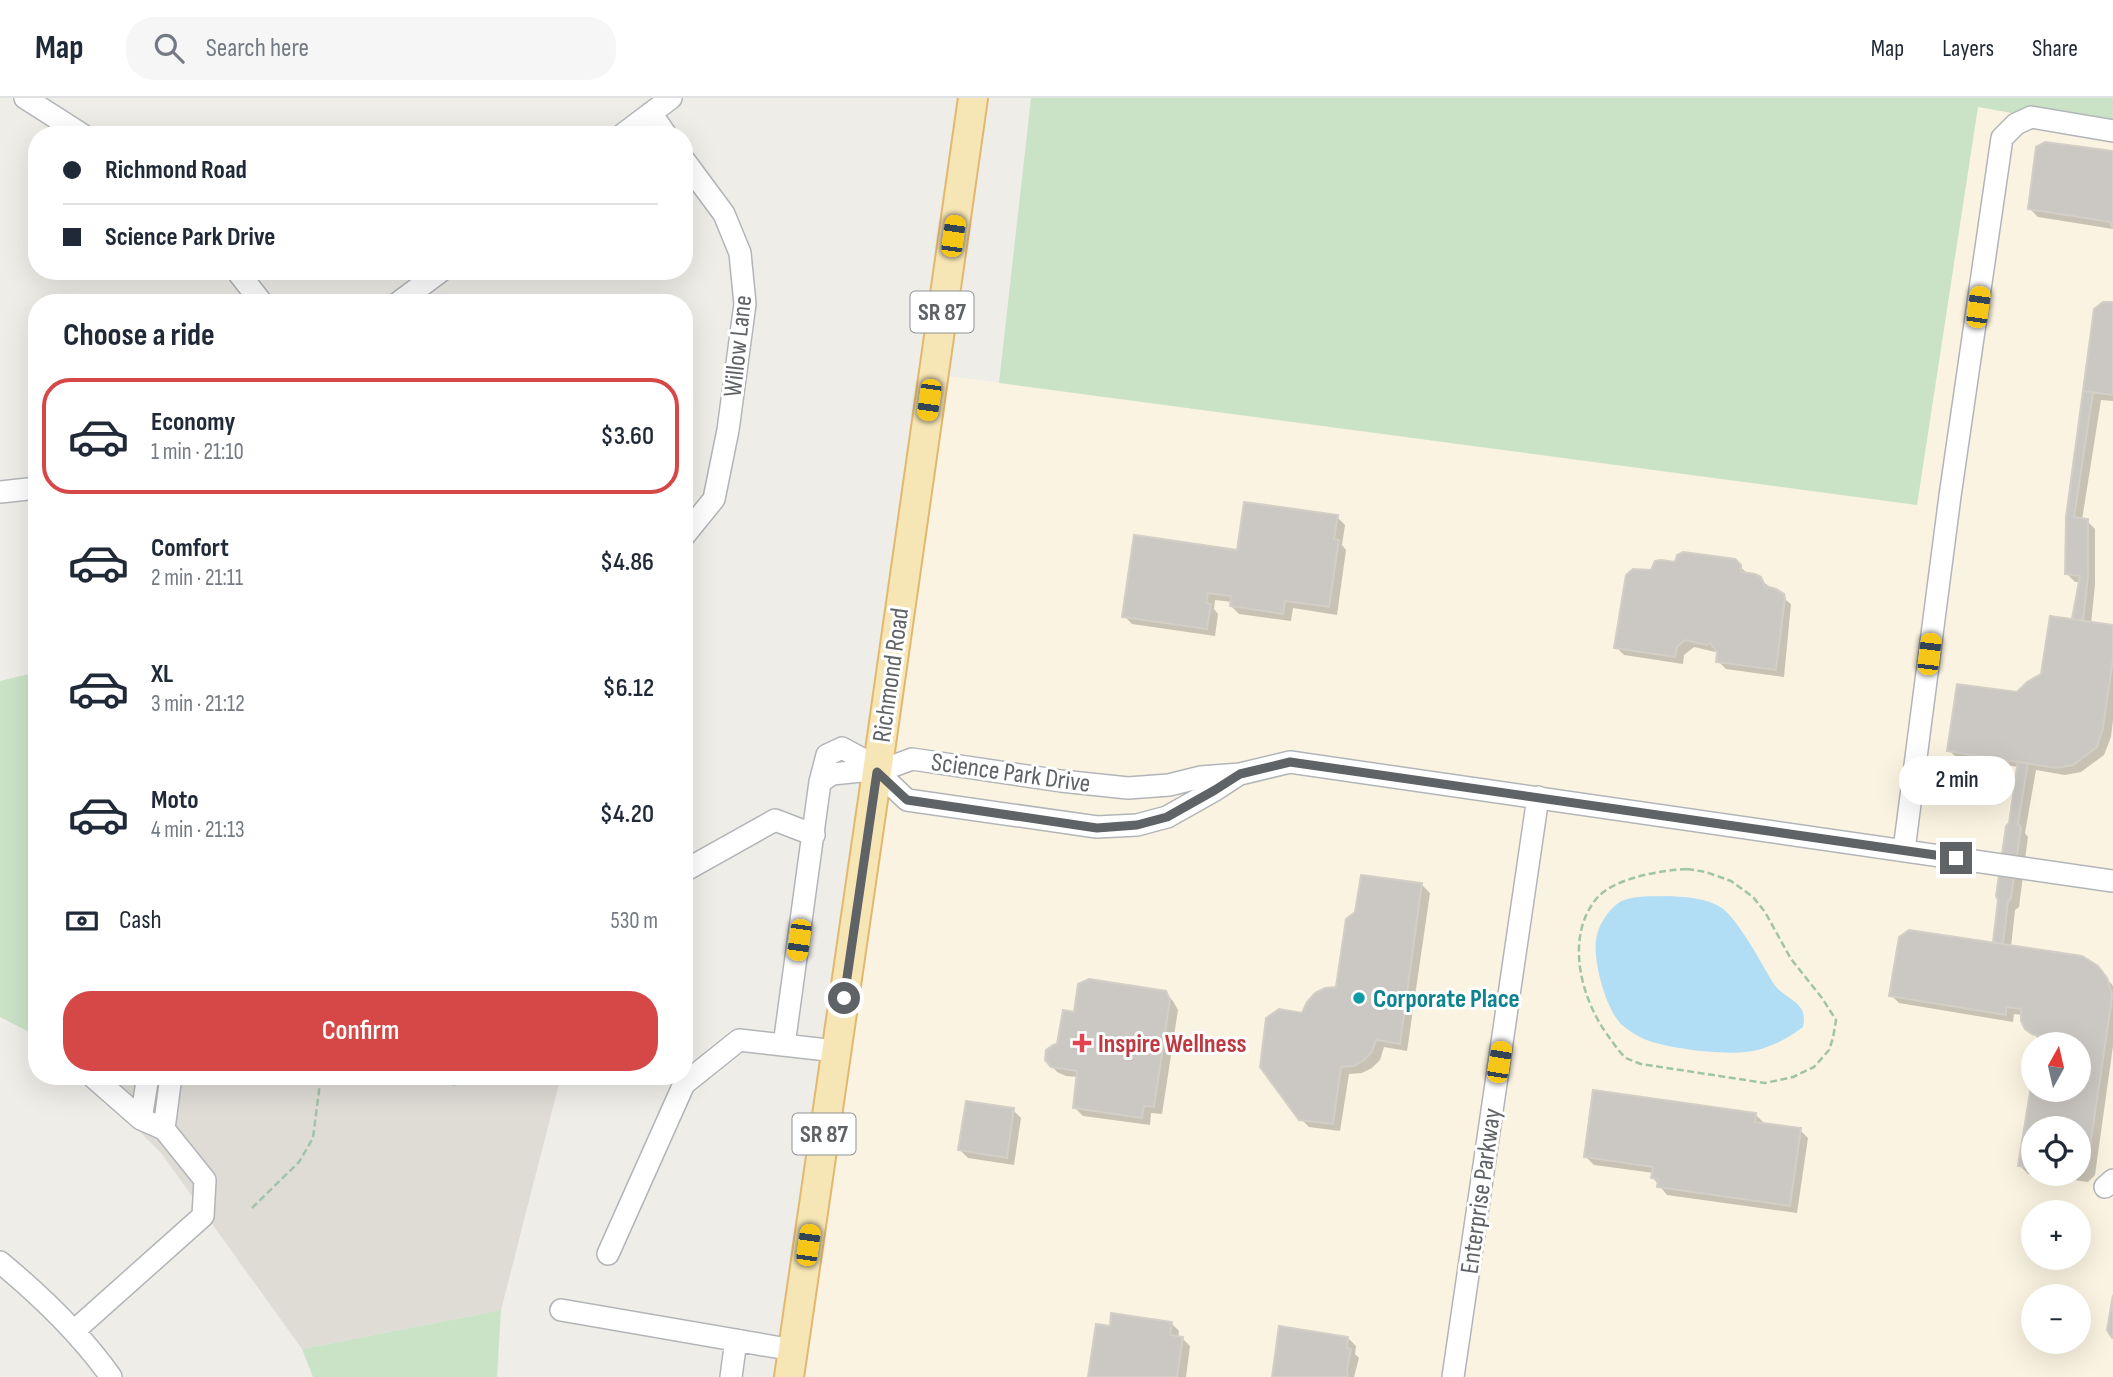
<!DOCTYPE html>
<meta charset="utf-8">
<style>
:root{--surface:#fff;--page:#f6f6f7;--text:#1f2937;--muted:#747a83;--line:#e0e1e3;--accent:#d64747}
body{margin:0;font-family:"Sofia Sans Condensed",sans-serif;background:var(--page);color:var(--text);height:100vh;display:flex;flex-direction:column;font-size:26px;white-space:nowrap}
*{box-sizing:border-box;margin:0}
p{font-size:23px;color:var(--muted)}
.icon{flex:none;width:38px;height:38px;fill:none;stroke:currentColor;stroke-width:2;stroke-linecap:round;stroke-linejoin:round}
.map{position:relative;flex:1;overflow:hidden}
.panel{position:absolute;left:28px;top:196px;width:665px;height:791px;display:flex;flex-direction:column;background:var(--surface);border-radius:28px;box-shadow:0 7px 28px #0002}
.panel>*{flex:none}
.top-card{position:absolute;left:28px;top:28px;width:665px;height:154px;border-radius:28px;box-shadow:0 7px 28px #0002;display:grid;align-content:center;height:154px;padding:0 35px;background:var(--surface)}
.needle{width:46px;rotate:8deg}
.controls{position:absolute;left:2021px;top:934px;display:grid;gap:14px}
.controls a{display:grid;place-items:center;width:70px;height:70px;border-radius:50%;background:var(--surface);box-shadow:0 7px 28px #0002;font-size:35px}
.end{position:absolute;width:32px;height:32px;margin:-16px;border:9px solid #5f6366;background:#fff;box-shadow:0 0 0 4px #fff}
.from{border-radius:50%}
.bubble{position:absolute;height:49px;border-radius:24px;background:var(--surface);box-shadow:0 7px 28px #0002;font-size:23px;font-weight:600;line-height:49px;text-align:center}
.car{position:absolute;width:21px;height:42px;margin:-21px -10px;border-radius:9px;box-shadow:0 0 5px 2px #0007;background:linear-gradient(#f5c518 24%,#345 0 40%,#f5c518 0 76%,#345 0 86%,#f5c518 0)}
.top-card b{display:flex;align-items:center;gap:24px;height:66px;font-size:26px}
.top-card b+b{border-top:2px solid var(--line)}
.top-card i{width:18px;height:18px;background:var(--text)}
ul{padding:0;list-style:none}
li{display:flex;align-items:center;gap:21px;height:116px;margin:0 14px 10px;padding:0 21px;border:4px solid transparent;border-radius:28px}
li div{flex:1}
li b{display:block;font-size:26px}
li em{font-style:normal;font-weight:600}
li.current{border-color:var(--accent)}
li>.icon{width:63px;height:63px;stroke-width:1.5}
h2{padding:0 35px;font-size:32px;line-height:84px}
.pay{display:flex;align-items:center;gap:18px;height:77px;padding:0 35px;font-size:26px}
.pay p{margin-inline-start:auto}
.cta{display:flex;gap:14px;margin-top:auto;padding:14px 35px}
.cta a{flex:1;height:80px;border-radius:28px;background:var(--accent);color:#fff;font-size:28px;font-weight:600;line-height:80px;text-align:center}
header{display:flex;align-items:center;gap:42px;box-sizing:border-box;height:98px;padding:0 35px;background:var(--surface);border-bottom:2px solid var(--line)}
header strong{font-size:33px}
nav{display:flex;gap:38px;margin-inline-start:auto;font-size:24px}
.search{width:490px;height:63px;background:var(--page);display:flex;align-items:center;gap:18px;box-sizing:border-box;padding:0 24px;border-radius:28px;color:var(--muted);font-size:26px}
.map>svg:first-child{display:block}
.commercial{fill:#faf3e1;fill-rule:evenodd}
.education{fill:#dfdcd6}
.green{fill:#cae3c7}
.water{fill:#b1ddf5}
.shadow{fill:#0003;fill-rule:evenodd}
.building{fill:#cbc8c4;stroke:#d3cec6;stroke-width:2}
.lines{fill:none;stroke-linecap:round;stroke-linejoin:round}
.minor-casing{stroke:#b2b5b8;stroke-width:24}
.major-casing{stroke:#e2b86e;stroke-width:32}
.path{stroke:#a1c4a8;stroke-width:2.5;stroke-dasharray:7 3.5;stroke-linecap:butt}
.minor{stroke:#fff;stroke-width:21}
.major{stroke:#f6e6b6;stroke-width:28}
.route{stroke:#5f6366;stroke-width:9}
.culture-dot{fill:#0f9aa8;stroke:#fff;stroke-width:2.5}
.health-dot{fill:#e0444e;stroke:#fff;stroke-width:2.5}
.labels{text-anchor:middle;stroke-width:6;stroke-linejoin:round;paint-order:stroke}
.shield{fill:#fff;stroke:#8f9294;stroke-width:2}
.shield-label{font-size:24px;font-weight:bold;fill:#5f6366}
.street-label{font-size:26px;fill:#5f6366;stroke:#fff}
.culture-label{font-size:26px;font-weight:bold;fill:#0d838f;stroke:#fff;text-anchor:start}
.health-label{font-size:26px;font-weight:bold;fill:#be3a42;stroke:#fff;text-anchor:start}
</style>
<header>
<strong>Map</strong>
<div class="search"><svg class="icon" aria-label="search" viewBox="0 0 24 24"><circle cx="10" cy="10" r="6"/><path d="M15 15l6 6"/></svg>Search here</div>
<nav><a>Map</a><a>Layers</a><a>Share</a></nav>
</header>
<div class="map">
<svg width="2113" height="1279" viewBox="0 0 2113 1279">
<rect width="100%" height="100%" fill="#efede8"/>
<path class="commercial" d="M1978,8L2113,31V1279H789L933,276L1917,407ZM2034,947H2079V992H2034ZM2034,1031H2079V1076H2034ZM2034,1115H2079V1160H2034ZM2034,1199H2079V1244H2034Z"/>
<path class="education" d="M84,978H561L501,1212L302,1251L161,1055Z"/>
<path class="green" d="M1031,0H2113V33L1978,9L1917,407L999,285Z
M37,574V938L0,919V583Z
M501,1212L497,1279H313L302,1251Z"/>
<path class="water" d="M1669,798C1686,799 1707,800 1722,810C1735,819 1758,858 1766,873C1770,879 1773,886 1778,891C1792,904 1808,906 1803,929C1786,942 1766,952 1745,954C1722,957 1659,950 1640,939C1634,936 1627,931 1622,927C1606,912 1593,863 1596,842C1598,828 1606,815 1617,806C1630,796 1653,799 1669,798Z"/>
<path class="shadow" d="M2113,55V131L2038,119L2030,111Z
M2113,206V303L2101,302L2082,422L2087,423L2095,431V487L2091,526L2113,529V622L2111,639L2104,657L2081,674L2065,677L2036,672L2025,735L2028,739L2019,809L2015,812L2011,849L2105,878L2113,888V948L2095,1077L2088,1084L2028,1076L2020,1068L2034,992H2079V947L2041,943L2027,930L2023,917L2014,916L2013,924L1899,905L1891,897L1994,846L2019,669L1957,660L1949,652L2043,577L2074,523L2080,484H2075L2067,476L2084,302L2096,211ZM2034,1031H2079V1076H2034Z
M1337,419L1345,427L1342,447L1346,452L1337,517L1293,510L1291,523L1239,516L1231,508L1232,504L1215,502L1214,511L1218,516L1215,538L1132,526L1124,518L1239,454Z
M1734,463L1749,477L1760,481L1791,506L1784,579L1726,571L1718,563L1719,551L1715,554L1694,549L1684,557L1683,566L1624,557L1616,549L1652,474L1677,466Z
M1422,787L1430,795L1407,953L1384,949L1380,962L1372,970L1362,975L1349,976L1340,1033L1309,1029L1301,1021L1303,917L1337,891Z
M1165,894L1173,903L1178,912L1162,1016L1151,1015L1150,1027L1083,1018L1075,1010L1078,979L1066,978L1057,974L1049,965L1075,916Z
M1013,1012L1021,1020L1014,1067L968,1060L960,1052Z
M1755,1016L1763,1024V1026L1800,1032L1808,1040L1797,1115L1667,1097L1653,1080L1654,1075L1594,1067L1586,1059Z
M1171,1225L1179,1233L1178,1240H1182L1190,1248L1186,1279H1089L1112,1230Z
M1348,1240L1356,1248L1355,1256L1359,1260L1354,1279H1273Z"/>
<path class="building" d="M2045,44L2113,53V130L2110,124L2028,111L2036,49Z
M2103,204H2113V297L2083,293L2094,211Z
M2083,293L2093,295L2074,419L2088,421V478L2083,523L2072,521L2080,478L2065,476L2066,419Z
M1244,404L1338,417L1334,441L1339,442L1329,509L1285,503L1283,516L1230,508L1231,498L1208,495L1206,505L1211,506L1207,531L1122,519L1134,437L1237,452Z
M1683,454L1735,461L1741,467V474L1755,476L1761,479L1765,488L1776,491L1784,496L1785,500L1776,572L1716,564L1717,554L1710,545L1707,547L1685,542L1677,549L1675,559L1614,550L1626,477L1633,471L1651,472L1655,463L1661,462L1675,464L1677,457Z
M2050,518L2113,527V561L2103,630L2097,649L2073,667L2056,670L1947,653L1957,586L2017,594L2027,584L2041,576Z
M2018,663L2028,665L2018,726L2021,729L2011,800L2008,804L2003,846L1993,844L1998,802L1996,798L2006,728L2009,725Z
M1361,777L1422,785L1400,946L1376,942L1372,954L1364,962L1354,968L1341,969L1333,1026L1299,1022L1260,969L1266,920L1279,911L1302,915L1307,904L1315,895L1325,890L1336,889L1346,821L1355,814Z
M1909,832L2082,858L2098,868L2107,880L2112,896L2111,907L2087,1069L2080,1077L2076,1076H2079V1031H2034V1070L2018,1068L2034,970V992H2079V947H2038L2040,938L2032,936L2025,931L2021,923V911L2006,909V917L1889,898L1899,839Z
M1089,881L1166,893L1170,902L1154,1009L1144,1008L1142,1020L1073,1010L1077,973L1051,969L1045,962L1046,952L1053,947L1057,946L1063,912L1074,914L1078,886Z
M1593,992L1756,1015L1755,1024L1801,1030L1790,1108L1657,1089L1658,1081L1651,1080L1653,1069L1584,1059Z
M966,1003L1014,1010L1007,1060L958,1052Z
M2113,1197V1240H2112L2107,1232Z
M1111,1215L1172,1224L1170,1237L1183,1239L1177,1279H1088L1096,1226L1110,1228Z
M1279,1228L1348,1239L1347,1250L1351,1251L1347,1271L1348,1279H1272Z"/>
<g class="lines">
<g class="minor-casing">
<path id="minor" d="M25,0L83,37
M651,15L666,37
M622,37L671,0
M684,62L724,116L740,155L745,206L728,332L714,401L684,438
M237,173L262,205
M398,205L441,173
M0,394L37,390
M820,684L832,676L861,673L877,674L912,661L1061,683L1128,690L1169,687L1201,679L1240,676L1290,664L2113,783
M1904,752L1950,398L2002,40L2016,26L2031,19L2113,33
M684,773L775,722L814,737
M784,947L820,684L827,657L842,650L866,663L907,702L1097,729L1137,727L1167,719L1215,692L1238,677
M92,978L141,1021
M164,1031L171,978
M2105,1089L2113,1082
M608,1156L684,986L739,942L836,953
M0,1164C41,1198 80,1235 111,1279
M561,1212L793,1252
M74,1233L203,1118L205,1082L164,1031L141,1021L148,978
M731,1279L736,1242
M1453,1279L1538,699"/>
</g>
<g class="major-casing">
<path id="major" d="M789,1279L877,674L973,0"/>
</g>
<path class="path" d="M1687,771L1706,774L1731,783L1753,799L1765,814L1791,861L1822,900L1836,922L1833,940L1829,952L1814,969L1793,979L1765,985L1641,966C1636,964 1630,962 1626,960C1619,954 1614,946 1609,939C1581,902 1564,839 1597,800C1614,780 1662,772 1687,771Z
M429,978L438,983L457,987L465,978
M252,1110L299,1064L313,1040L320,985"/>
<use href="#minor" class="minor"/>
<use href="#major" class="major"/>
</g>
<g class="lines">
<path class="route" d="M844,900L877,674L907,702L1097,730L1137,727L1167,719L1215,692L1240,676L1290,664L1956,760"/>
</g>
<circle class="culture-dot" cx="1359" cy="900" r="7"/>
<path class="health-dot" d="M1078.5 934.5h7v7h7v7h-7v7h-7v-7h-7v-7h7z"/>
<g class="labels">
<g class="shield">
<rect x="910.5" y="193.5" width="63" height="41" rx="5"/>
<rect x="792.5" y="1015.5" width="63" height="41" rx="5"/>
</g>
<g class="shield-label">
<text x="942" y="222">SR 87</text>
<text x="824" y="1044">SR 87</text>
</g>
<g class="street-label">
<text transform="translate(737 248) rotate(-84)" y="9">Willow Lane</text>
<text transform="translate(890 577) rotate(-82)" y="9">Richmond Road</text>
<text transform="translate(1011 674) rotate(8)" y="9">Science Park Drive</text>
<text transform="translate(1480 1093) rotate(-82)" y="9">Enterprise Parkway</text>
</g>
<g class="culture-label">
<text x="1373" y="909">Corporate Place</text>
</g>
<g class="health-label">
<text x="1098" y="954">Inspire Wellness</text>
</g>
</g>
</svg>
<div class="controls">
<a><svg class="needle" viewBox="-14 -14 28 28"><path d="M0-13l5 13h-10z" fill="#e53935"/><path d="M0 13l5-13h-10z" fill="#747a83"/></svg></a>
<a><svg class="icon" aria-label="locate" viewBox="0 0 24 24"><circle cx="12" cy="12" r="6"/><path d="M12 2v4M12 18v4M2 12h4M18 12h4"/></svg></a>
<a>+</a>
<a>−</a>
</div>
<i class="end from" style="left:844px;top:900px"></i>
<i class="end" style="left:1956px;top:760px"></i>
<div class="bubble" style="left:1899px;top:658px;width:116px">2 min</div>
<i class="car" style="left:953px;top:138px;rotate:8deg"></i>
<i class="car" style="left:1978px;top:209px;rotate:8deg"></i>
<i class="car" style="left:929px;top:302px;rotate:188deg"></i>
<i class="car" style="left:1929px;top:556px;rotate:7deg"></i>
<i class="car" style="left:799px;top:842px;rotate:188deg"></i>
<i class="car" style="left:1499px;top:964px;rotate:9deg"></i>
<i class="car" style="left:808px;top:1147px;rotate:8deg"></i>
<div class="top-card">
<b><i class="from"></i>Richmond Road</b>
<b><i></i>Science Park Drive</b>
</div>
<section class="panel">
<h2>Choose a ride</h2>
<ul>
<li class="current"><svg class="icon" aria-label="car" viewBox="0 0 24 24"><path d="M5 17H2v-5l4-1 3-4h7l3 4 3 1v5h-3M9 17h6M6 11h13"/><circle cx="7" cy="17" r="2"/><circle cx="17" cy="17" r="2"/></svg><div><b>Economy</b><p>1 min · 21:10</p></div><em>$3.60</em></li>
<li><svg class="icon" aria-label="car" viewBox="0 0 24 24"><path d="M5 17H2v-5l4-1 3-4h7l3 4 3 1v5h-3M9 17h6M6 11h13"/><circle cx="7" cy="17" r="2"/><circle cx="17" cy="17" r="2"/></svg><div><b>Comfort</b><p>2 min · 21:11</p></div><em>$4.86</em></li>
<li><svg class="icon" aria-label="car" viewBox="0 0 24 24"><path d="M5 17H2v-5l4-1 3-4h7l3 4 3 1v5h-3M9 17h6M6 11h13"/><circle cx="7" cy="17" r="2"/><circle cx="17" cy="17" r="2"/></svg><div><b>XL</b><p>3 min · 21:12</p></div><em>$6.12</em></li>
<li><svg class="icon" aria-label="car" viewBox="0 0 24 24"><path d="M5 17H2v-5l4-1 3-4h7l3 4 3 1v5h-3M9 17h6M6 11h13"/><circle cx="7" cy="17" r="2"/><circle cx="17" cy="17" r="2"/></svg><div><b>Moto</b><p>4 min · 21:13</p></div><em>$4.20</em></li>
</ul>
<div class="pay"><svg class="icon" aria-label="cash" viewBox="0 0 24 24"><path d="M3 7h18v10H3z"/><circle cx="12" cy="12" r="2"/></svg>Cash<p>530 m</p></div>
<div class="cta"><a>Confirm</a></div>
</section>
</div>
